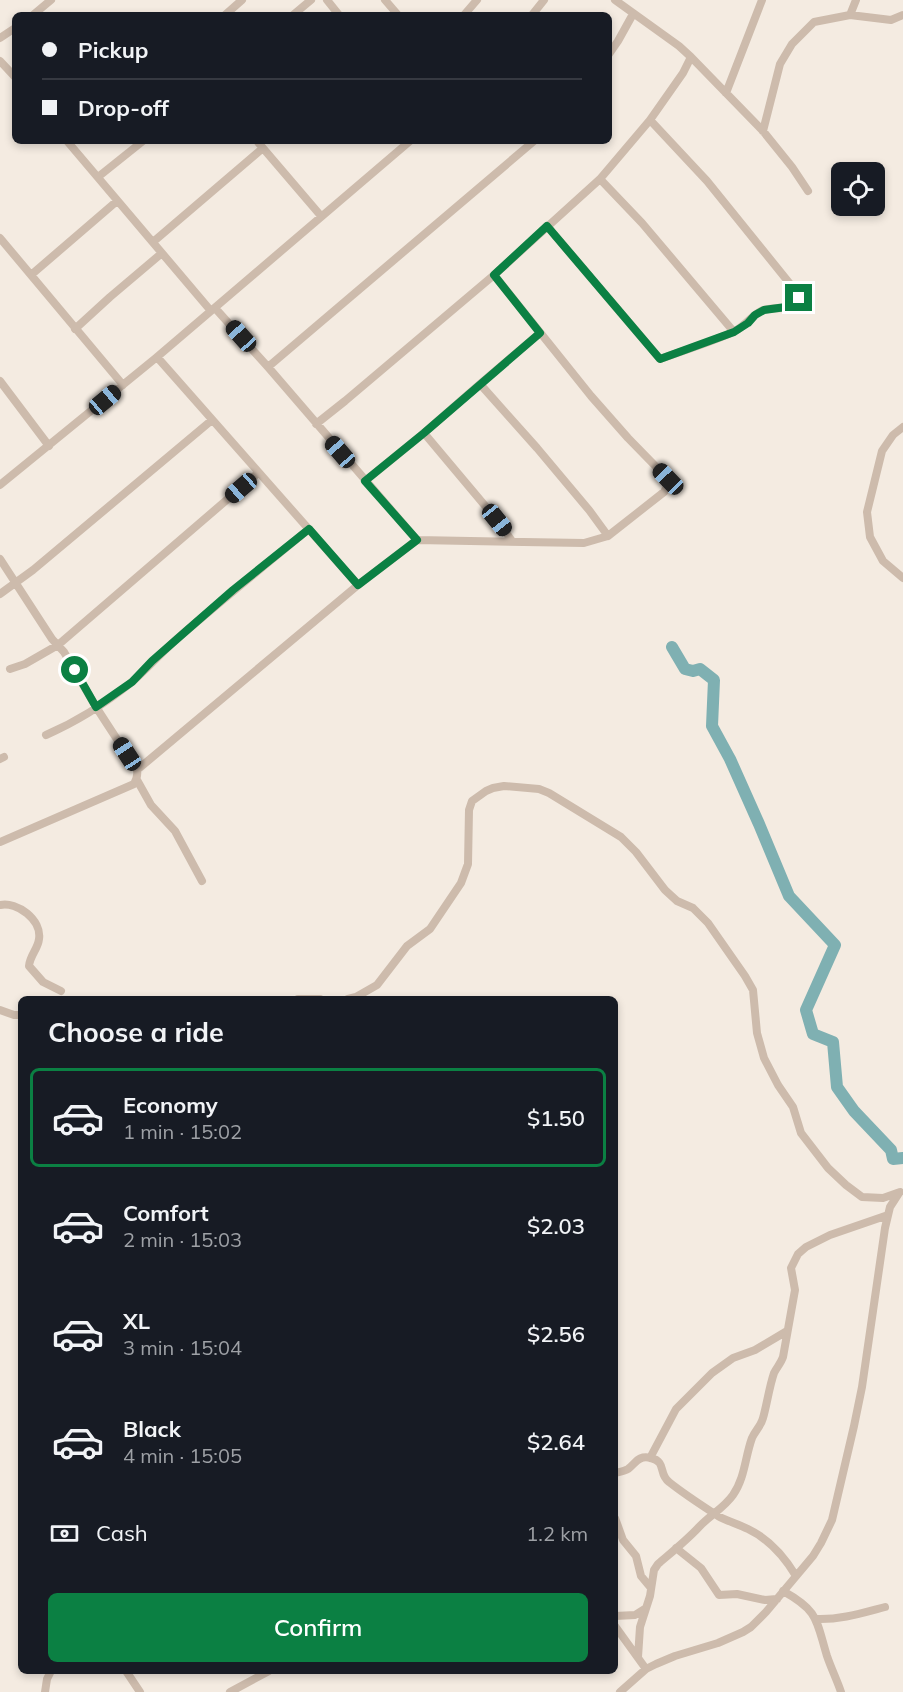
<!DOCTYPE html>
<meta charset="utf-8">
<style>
:root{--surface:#171b24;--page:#20242c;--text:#f1f3f6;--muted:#9ea1a6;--line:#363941;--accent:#0b8043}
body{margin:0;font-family:Mulish,sans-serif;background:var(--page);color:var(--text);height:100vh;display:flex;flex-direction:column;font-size:22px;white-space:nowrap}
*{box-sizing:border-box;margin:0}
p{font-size:20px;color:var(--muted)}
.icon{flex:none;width:33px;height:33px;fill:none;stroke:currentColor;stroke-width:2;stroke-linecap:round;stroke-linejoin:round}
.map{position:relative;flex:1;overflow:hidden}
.panel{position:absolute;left:18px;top:996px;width:600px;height:678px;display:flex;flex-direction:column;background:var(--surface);border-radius:9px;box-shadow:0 3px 9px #0003}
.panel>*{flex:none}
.banner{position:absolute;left:12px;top:12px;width:600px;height:132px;border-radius:9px;box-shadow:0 3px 9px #0003;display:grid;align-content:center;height:132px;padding:0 30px;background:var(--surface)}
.controls{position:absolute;left:831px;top:162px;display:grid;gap:12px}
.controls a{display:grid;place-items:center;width:54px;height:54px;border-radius:9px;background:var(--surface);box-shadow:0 3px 9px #0003;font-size:30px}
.end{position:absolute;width:27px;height:27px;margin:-14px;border:8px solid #0b8043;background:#fff;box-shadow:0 0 0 3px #fff}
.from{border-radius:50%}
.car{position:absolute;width:18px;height:36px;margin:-18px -9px;border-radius:8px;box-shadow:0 0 4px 2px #0007;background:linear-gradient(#222 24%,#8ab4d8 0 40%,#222 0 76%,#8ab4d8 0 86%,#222 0)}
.banner b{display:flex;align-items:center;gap:21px;height:57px;font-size:22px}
.banner b+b{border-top:2px solid var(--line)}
.banner i{width:15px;height:15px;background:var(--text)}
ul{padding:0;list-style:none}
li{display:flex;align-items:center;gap:18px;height:99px;margin:0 12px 9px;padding:0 18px;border:3px solid transparent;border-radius:9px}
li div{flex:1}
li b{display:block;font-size:22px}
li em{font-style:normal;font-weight:600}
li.active{border-color:var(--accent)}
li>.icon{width:54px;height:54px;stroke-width:1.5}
h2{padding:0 30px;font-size:27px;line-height:72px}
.pay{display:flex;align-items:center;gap:15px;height:66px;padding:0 30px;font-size:22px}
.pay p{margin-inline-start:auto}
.cta{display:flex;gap:12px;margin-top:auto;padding:12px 30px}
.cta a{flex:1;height:69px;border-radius:9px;background:var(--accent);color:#fff;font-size:24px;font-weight:600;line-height:69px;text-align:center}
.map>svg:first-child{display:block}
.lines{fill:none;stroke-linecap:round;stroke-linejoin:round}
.river{stroke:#7fb0b2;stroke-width:12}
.minor{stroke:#cdbbac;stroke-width:8}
.route{stroke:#0b8043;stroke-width:8}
</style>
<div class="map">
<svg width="903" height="1692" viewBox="0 0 903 1692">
<rect width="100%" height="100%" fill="#f4ebe1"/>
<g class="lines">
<path class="river" d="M672,647L685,669L693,671L700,669L714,680L712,726L730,759L759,824L789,896L835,945L806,1010L813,1034L833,1042L837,1087L854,1111L891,1150L893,1159L903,1158"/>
<path class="minor" d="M327,0L339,15
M385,0L398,15
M615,0L679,46L691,57L763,131L792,167L808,191
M33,15L51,0
M225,15L242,0
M293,15L311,0
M464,15L477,0
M532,15L544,0
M850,15L856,0
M0,38L15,28
M609,54L618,41L633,14
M0,61L15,77
M726,93L762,0
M763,131L780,64L792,44L814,22L850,15L891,20L903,15
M67,141L211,311
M257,141L321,216
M98,177L143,141
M600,179L642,223L734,332
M547,226L660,359C684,350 713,342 735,331C745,326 751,316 761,311C772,305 800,314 799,295L707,181L650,120
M0,238L123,385
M153,242L263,148
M31,275L117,201
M494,275L591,396L628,438L668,479L669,483L664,492L608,536
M215,308L268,367L417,540
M75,329L110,297L162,253
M157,357L358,585
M268,367L534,141
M0,381L49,446
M480,384L540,333
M316,424L345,401L494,275L600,179L650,120L683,73L691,57
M903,427L893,435L882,451L867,512L870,537L883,561L903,578
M424,433L497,520L512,541
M0,485L157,357L410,141
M0,559L52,639L64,652L96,707L137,770C138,776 137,779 134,784L0,842
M0,594L33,570L212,420
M10,669L25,664L58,645L258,473
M46,735C76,722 106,703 132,682C148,668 162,652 178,638C221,601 265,565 309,529
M0,759L4,757
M137,770L358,585L417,540L584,543L608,536L589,510L537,448L480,384L424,433L365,481
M137,780L151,805L175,831L202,881
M0,905C17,901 42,920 39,939C38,949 30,955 29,966L43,982L61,991
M298,999H320
M348,999L356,997L377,985L407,946L430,929L461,883L468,864L469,810L472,801L486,791L493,788L504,786L539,789L549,793L621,837L636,852L665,890L677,901L693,908L708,923L745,976L753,990L757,1033L764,1058L778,1085L793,1107L801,1133L828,1168L846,1185L862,1197L883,1198L900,1192
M0,1010L14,1015H21
M650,1458L676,1409L712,1373L733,1358L755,1350L787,1331
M615,1473C619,1472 625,1471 628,1469C636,1463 638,1455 651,1458C667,1462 658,1474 669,1482C684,1494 701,1505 718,1516C727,1521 738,1524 748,1529C769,1539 784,1556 796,1576
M615,1518L623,1540L636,1556L641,1576L651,1588
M676,1548L701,1568L719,1595L737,1594L765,1600L777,1599
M783,1591C819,1611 816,1620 827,1656C831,1668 837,1680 841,1692
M615,1616L635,1615L646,1608
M816,1619C840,1620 862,1613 885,1607
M615,1626L646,1669
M638,1657L640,1627L650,1596L654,1570L658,1564C672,1552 687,1540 699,1527C710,1515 724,1508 733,1495C745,1478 745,1457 752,1438C755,1431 761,1426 763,1418C767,1404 769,1388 774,1373C777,1367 781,1363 783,1357L795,1290L791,1268L798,1254L806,1247L830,1235L888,1215
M126,1671L140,1692
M45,1692L47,1679L51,1671
M230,1692L269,1671
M620,1692L646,1669L656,1664L675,1656L718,1643L743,1632L751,1627L766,1612L813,1556L821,1543L832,1520L854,1426L862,1387L885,1228L890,1207L899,1193"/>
</g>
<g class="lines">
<path class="route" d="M75,670L96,707L132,682L152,661L185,632L233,590L309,529L358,585L417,540L365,481L424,433L540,333L494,275L547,226L660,359L734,332L748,323L755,315L764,310L793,306L796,304L799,298"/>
</g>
</svg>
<div class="controls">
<a><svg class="icon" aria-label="locate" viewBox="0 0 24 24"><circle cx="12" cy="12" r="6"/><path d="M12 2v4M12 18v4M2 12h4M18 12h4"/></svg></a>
</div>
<i class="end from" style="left:75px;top:670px"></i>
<i class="end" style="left:799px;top:298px"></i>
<i class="car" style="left:241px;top:336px;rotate:318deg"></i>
<i class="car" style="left:105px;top:400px;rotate:50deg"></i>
<i class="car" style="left:340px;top:452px;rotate:319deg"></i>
<i class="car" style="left:668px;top:479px;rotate:316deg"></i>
<i class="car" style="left:241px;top:488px;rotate:229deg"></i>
<i class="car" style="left:497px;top:520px;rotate:141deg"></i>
<i class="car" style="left:127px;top:754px;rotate:327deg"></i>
<div class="banner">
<b><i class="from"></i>Pickup</b>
<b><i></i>Drop-off</b>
</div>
<section class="panel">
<h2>Choose a ride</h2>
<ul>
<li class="active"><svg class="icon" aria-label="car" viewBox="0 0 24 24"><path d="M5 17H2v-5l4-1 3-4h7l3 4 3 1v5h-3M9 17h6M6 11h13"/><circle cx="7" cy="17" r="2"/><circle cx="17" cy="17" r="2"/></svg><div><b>Economy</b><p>1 min · 15:02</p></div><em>$1.50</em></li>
<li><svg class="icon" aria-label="car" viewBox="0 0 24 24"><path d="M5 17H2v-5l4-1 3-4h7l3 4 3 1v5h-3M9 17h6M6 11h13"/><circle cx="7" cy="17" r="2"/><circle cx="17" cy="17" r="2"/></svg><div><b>Comfort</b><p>2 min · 15:03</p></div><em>$2.03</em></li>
<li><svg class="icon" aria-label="car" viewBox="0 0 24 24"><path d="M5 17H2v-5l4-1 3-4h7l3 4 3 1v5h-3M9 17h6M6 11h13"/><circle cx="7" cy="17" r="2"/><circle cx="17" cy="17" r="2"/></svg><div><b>XL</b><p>3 min · 15:04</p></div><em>$2.56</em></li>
<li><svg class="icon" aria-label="car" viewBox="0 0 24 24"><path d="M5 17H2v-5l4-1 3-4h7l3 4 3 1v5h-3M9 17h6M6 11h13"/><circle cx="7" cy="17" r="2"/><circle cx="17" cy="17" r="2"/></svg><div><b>Black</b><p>4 min · 15:05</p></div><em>$2.64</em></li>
</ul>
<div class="pay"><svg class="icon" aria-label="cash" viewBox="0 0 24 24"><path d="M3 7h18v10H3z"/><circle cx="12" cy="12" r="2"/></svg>Cash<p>1.2 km</p></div>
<div class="cta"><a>Confirm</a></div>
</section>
</div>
